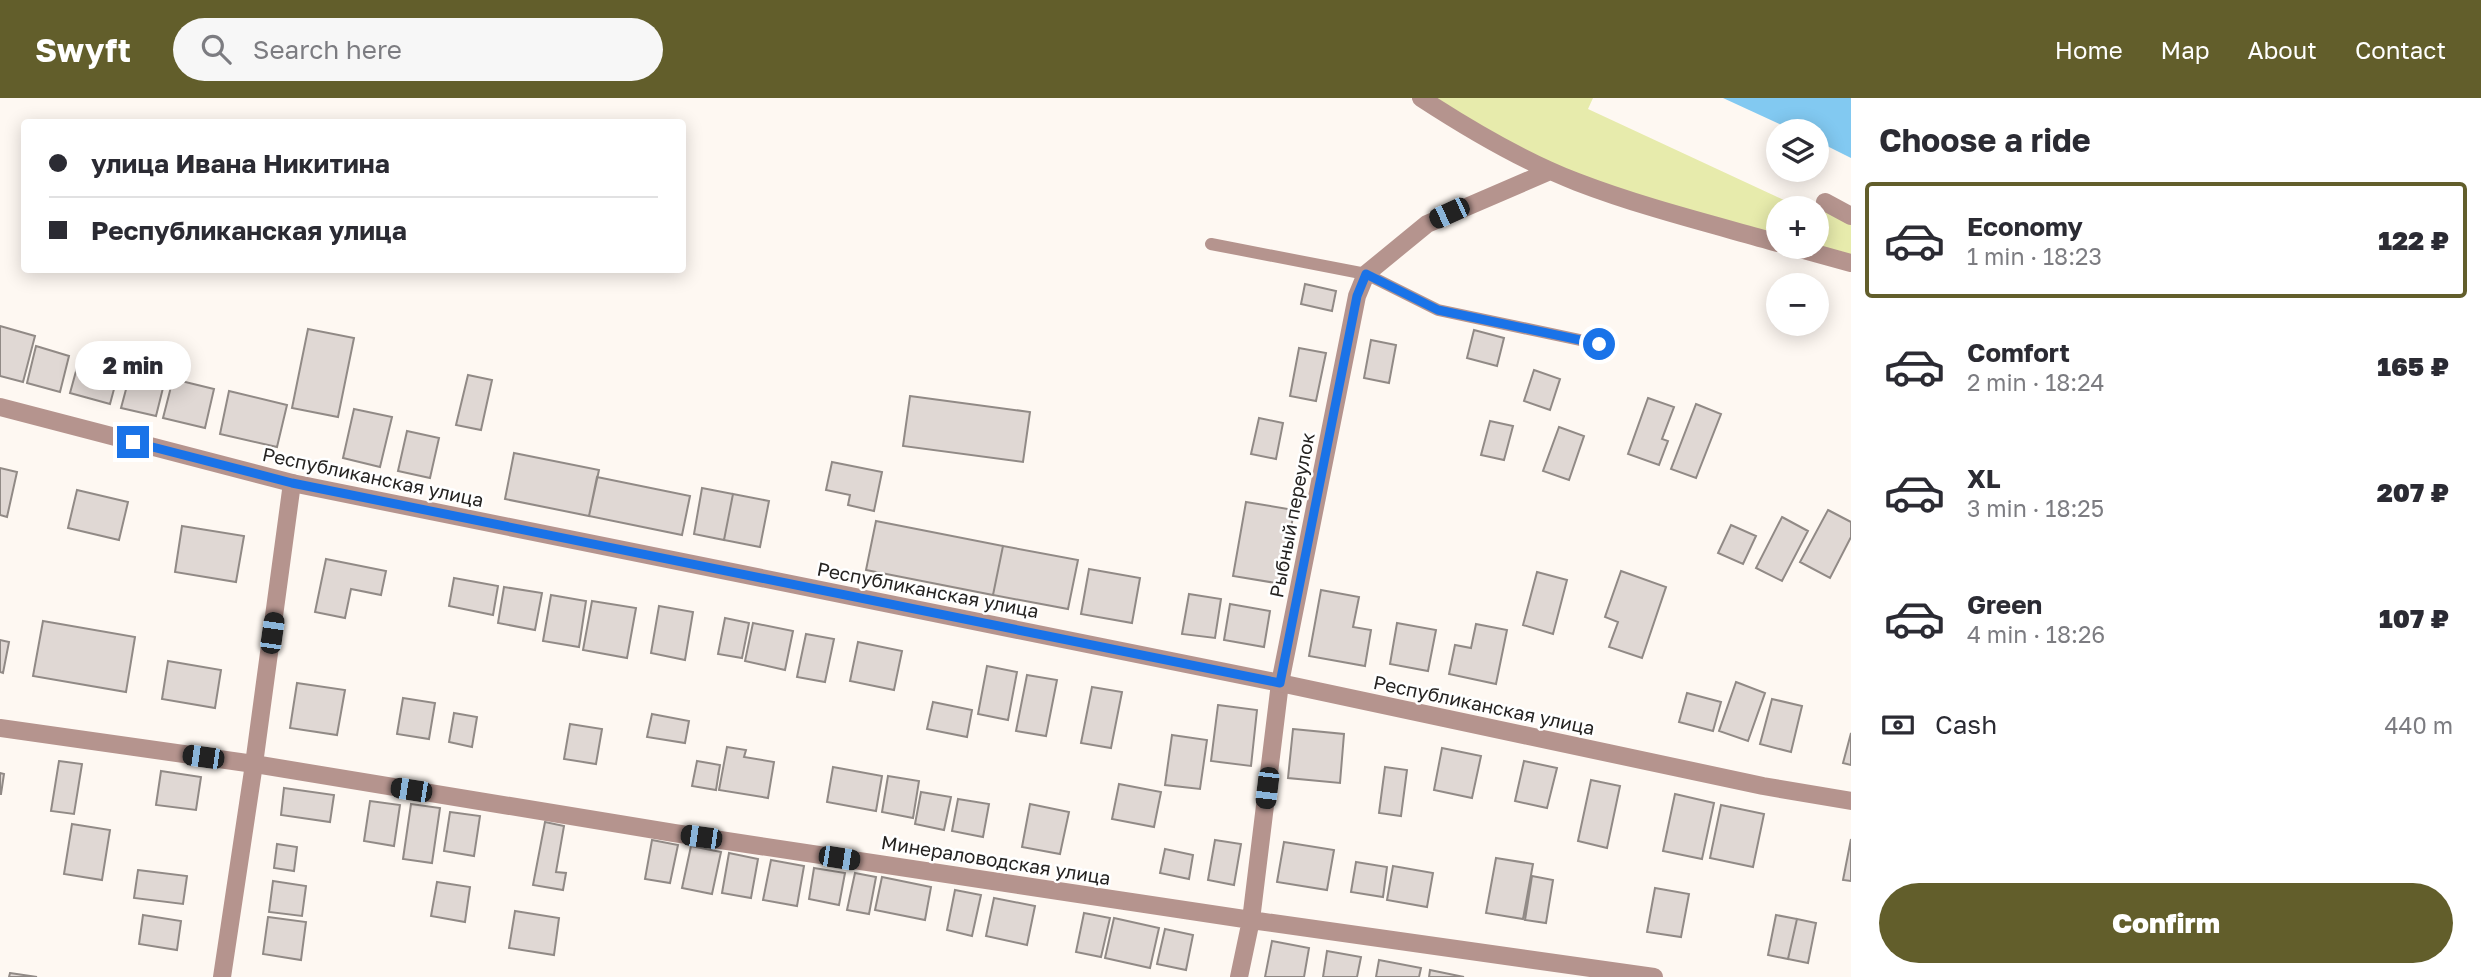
<!DOCTYPE html>
<meta charset="utf-8">
<style>
:root{--surface:#fff;--page:#f7f7f7;--text:#2b2b33;--muted:#7c7c81;--line:#e1e1e2;--accent:#625e2b}
body{margin:0;font-family:"Golos Text",sans-serif;background:var(--page);color:var(--text);height:100vh;display:flex;flex-direction:column;font-size:26px;white-space:nowrap}
*{box-sizing:border-box;margin:0}
p{font-size:23px;color:var(--muted)}
.icon{flex:none;width:38px;height:38px;fill:none;stroke:currentColor;stroke-width:2;stroke-linecap:round;stroke-linejoin:round}
.map{position:relative;flex:1;overflow:hidden}
.details{display:flex;flex-direction:column;background:var(--surface);width:630px}
.details>*{flex:none}
.hud{position:absolute;left:21px;top:21px;width:665px;height:154px;border-radius:7px;box-shadow:0 4px 18px #0003;display:grid;align-content:center;height:154px;padding:0 28px;background:var(--surface)}
.tools{position:absolute;left:1766px;top:21px;display:grid;gap:14px}
.tools a{display:grid;place-items:center;width:63px;height:63px;border-radius:50%;background:var(--surface);box-shadow:0 4px 18px #0003;font-size:35px}
.end{position:absolute;width:32px;height:32px;margin:-16px;border:9px solid #1a73e8;background:#fff;box-shadow:0 0 0 4px #fff}
.from{border-radius:50%}
.bubble{position:absolute;height:49px;border-radius:24px;background:var(--surface);box-shadow:0 4px 18px #0003;font-size:23px;font-weight:800;line-height:49px;text-align:center}
.car{position:absolute;width:21px;height:42px;margin:-21px -10px;border-radius:9px;box-shadow:0 0 5px 2px #0007;background:linear-gradient(#222 24%,#8ab4d8 0 40%,#222 0 76%,#8ab4d8 0 86%,#222 0)}
.hud b{display:flex;align-items:center;gap:24px;height:66px;font-size:26px}
.hud b+b{border-top:2px solid var(--line)}
.hud i{width:18px;height:18px;background:var(--text)}
ul{padding:0;list-style:none}
li{display:flex;align-items:center;gap:21px;height:116px;margin:0 14px 10px;padding:0 14px;border:4px solid transparent;border-radius:7px}
li div{flex:1}
li b{display:block;font-size:26px}
li em{font-style:normal;font-weight:800}
li.on{border-color:var(--accent)}
li>.icon{width:63px;height:63px;stroke-width:1.5}
h2{padding:0 28px;font-size:32px;line-height:84px}
.pay{display:flex;align-items:center;gap:18px;height:77px;padding:0 28px;font-size:26px}
.pay p{margin-inline-start:auto}
.cta{display:flex;gap:14px;margin-top:auto;padding:14px 28px}
.cta a{flex:1;height:80px;border-radius:42px;background:var(--accent);color:#fff;font-size:28px;font-weight:800;line-height:80px;text-align:center}
header{display:flex;align-items:center;gap:42px;box-sizing:border-box;height:98px;padding:0 35px;background:var(--accent);color:#fff}
header strong{font-size:33px}
nav{display:flex;gap:38px;margin-inline-start:auto;font-size:24px}
.search{width:490px;height:63px;background:var(--page);display:flex;align-items:center;gap:18px;box-sizing:border-box;padding:0 24px;border-radius:38px;color:var(--muted);font-size:26px}
main{display:flex;flex:1;min-height:0}
.map>svg:first-child{display:block}
.green{fill:#e7ebac}
.water{fill:#82c9f1}
.building{fill:#e0d8d4;stroke:#918a86;stroke-width:2}
.lines{fill:none;stroke-linecap:round;stroke-linejoin:round}
.service{stroke:#b5948e;stroke-width:12}
.minor{stroke:#b5948e;stroke-width:18}
.tertiary{stroke:#b5948e;stroke-width:18}
.route{stroke:#1a73e8;stroke-width:9}
.labels{text-anchor:middle;stroke-width:5;stroke-linejoin:round;paint-order:stroke}
.street-label{font-size:19px;fill:#252321;stroke:#fff}
</style>
<header>
<strong>Swyft</strong>
<div class="search"><svg class="icon" aria-label="search" viewBox="0 0 24 24"><circle cx="10" cy="10" r="6"/><path d="M15 15l6 6"/></svg>Search here</div>
<nav><a>Home</a><a>Map</a><a>About</a><a>Contact</a></nav>
</header>
<main>
<div class="map">
<svg width="1851" height="879" viewBox="0 0 1851 879">
<rect width="100%" height="100%" fill="#fef8f2"/>
<path class="green" d="M1421,0H1593L1588,11L1801,110H1778V145L1578,84Z
M1825,104L1851,118V165L1816,149L1817,117Z"/>
<path class="water" d="M1723,0H1851V60L1817,43L1816,33H1795Z"/>
<path class="building" d="M1305,186L1336,193L1332,213L1301,206Z
M0,228L35,238L23,284L0,278Z
M308,231L354,240L338,319L292,310Z
M1474,232L1504,240L1497,268L1467,260Z
M1371,242L1396,247L1389,285L1364,280Z
M36,248L69,258L60,294L27,285Z
M1299,250L1326,255L1316,303L1290,298Z
M81,255L121,265L110,306L70,295Z
M132,269L166,278L156,318L121,310Z
M1534,272L1560,281L1550,312L1524,303Z
M468,277L492,282L481,332L456,327Z
M173,281L214,291L205,330L163,320Z
M229,293L287,307L277,349L220,336Z
M910,298L1030,314L1023,364L903,348Z
M1648,300L1674,309L1662,341L1668,343L1659,367L1628,356Z
M1696,306L1721,316L1696,380L1671,371Z
M354,311L392,319L380,369L343,360Z
M1259,320L1283,325L1276,361L1251,356Z
M1490,323L1513,328L1504,362L1481,357Z
M1559,329L1584,338L1569,382L1543,373Z
M407,333L439,340L430,380L398,373Z
M514,355L599,372L589,418L505,401Z
M832,364L882,374L874,413L848,407L850,397L826,392Z
M0,370L17,374L7,419L0,417Z
M597,379L690,398L682,437L589,418Z
M702,390L733,396L724,442L694,436Z
M77,392L128,404L119,442L68,430Z
M733,396L769,403L760,449L724,442Z
M1246,404L1294,412L1282,486L1233,478Z
M1828,412L1851,424V439L1830,480L1800,464Z
M1782,419L1808,433L1782,483L1756,470Z
M876,423L1003,448L993,497L866,472Z
M1731,427L1756,438L1743,466L1718,455Z
M182,428L244,438L236,484L175,474Z
M1003,448L1078,462L1068,511L993,497Z
M326,461L386,473L381,497L351,491L345,520L315,514Z
M1089,471L1140,480L1132,525L1081,516Z
M1621,473L1666,489L1642,560L1609,549L1618,524L1605,519Z
M1537,474L1567,482L1553,536L1523,527Z
M454,480L498,488L493,517L449,508Z
M504,489L542,495L535,532L498,525Z
M1321,492L1359,499L1353,529L1371,532L1365,568L1309,558Z
M1189,496L1221,501L1215,540L1182,536Z
M551,497L586,503L579,549L543,543Z
M592,503L636,510L627,560L583,552Z
M1230,506L1270,513L1264,549L1224,542Z
M659,508L693,514L685,562L651,555Z
M725,520L749,525L742,560L718,556Z
M43,523L135,539L126,594L33,578Z
M753,525L793,533L785,572L745,563Z
M1397,525L1436,532L1428,573L1390,566Z
M1476,526L1507,532L1496,586L1449,576L1455,547L1471,550Z
M806,536L834,541L825,584L797,579Z
M0,542L9,544L3,575L0,574Z
M858,544L902,553L894,592L850,583Z
M168,563L221,572L215,610L162,601Z
M987,568L1017,574L1008,622L978,616Z
M1027,577L1057,582L1046,638L1016,633Z
M1736,584L1765,595L1748,643L1719,633Z
M297,585L345,592L337,637L290,630Z
M1092,589L1122,594L1111,650L1081,645Z
M1687,595L1721,604L1713,633L1679,624Z
M403,600L435,605L429,641L397,636Z
M1772,601L1802,608L1791,654L1760,646Z
M933,604L972,612L967,639L927,631Z
M1218,607L1257,612L1251,668L1211,663Z
M454,615L477,619L472,649L449,644Z
M652,616L689,623L685,645L647,639Z
M570,626L602,631L596,666L564,661Z
M1293,631L1344,636L1340,685L1288,680Z
M1851,635V667L1843,665Z
M1172,637L1207,642L1200,691L1165,687Z
M727,649L746,652L744,659L774,664L768,700L719,692Z
M1442,650L1481,658L1472,700L1434,692Z
M59,663L82,666L74,716L51,713Z
M697,663L720,667L716,692L692,688Z
M1524,663L1557,670L1547,710L1515,703Z
M833,669L882,678L876,713L827,704Z
M1385,669L1407,672L1401,718L1379,715Z
M161,673L201,679L196,712L156,707Z
M0,675L4,676L1,696H0Z
M888,678L919,683L913,720L882,714Z
M1591,682L1620,688L1607,750L1578,743Z
M1119,686L1161,694L1154,729L1112,721Z
M284,690L334,697L330,724L281,717Z
M921,694L951,699L944,732L915,726Z
M1675,696L1714,705L1702,761L1663,753Z
M958,701L989,706L983,739L952,733Z
M370,703L400,707L394,748L364,743Z
M411,706L440,710L432,765L403,761Z
M1030,706L1069,714L1060,756L1022,749Z
M1721,707L1764,716L1753,769L1710,760Z
M450,714L480,718L474,758L444,753Z
M545,724L564,728L556,774L566,775L563,792L533,787Z
M72,726L110,732L102,782L64,776Z
M1851,741V783L1843,782Z
M652,742L678,747L670,785L645,781Z
M1215,742L1241,746L1234,787L1208,782Z
M1284,744L1334,752L1327,792L1277,784Z
M277,746L297,749L294,773L274,770Z
M691,748L721,754L712,796L682,790Z
M1165,751L1193,757L1189,781L1160,775Z
M729,755L758,761L751,800L722,795Z
M1496,760L1533,766L1523,821L1486,815Z
M771,762L804,768L797,808L763,802Z
M1356,764L1387,769L1383,799L1351,794Z
M1393,768L1433,775L1427,809L1387,802Z
M814,770L845,775L839,807L809,801Z
M138,772L187,778L183,806L134,800Z
M855,775L876,779L869,816L847,812Z
M1532,778L1553,782L1546,825L1525,822Z
M882,779L931,789L925,822L875,812Z
M273,783L306,788L302,818L269,814Z
M437,784L470,789L465,824L431,818Z
M1655,790L1689,796L1681,839L1647,834Z
M955,792L981,797L972,838L947,832Z
M994,800L1035,808L1027,847L986,838Z
M515,813L559,820L554,857L509,850Z
M1084,815L1110,820L1101,859L1076,854Z
M143,817L181,823L177,852L139,846Z
M1776,817L1797,821L1788,861L1768,857Z
M268,819L306,824L301,862L263,856Z
M1114,820L1159,830L1150,870L1105,860Z
M1797,821L1816,825L1808,865L1788,861Z
M1165,831L1193,837L1186,872L1157,866Z
M1272,843L1309,850L1304,879H1265Z
M1327,853L1361,859L1357,879H1323Z
M1379,862L1421,870L1419,879H1376Z
M1430,872L1464,879H1429Z
M10,875L37,879H9Z"/>
<g class="lines">
<path class="service" d="M1211,146L1366,176L1438,212L1599,246"/>
<path class="minor" d="M1421,0C1470,32 1522,63 1577,84C1642,109 1711,126 1778,145
M1825,104L1851,118
M1793,149L1851,165
M0,630L254,666L674,735L1251,822L1654,879
M222,879L254,666L292,385
M1239,879L1251,822L1280,585L1357,198L1366,176L1427,126L1550,73"/>
<path class="tertiary" d="M0,309L292,385L1280,585L1763,688L1851,703"/>
</g>
<g class="lines">
<path class="route" d="M133,344L292,385L1280,585L1357,198L1366,176L1438,212L1599,246"/>
</g>
<g class="labels">
<g class="street-label">
<text transform="translate(373 379) rotate(12)" y="7">Республиканская улица</text>
<text transform="translate(1292 417) rotate(-79)" y="7">Рыбный переулок</text>
<text transform="translate(928 492) rotate(11)" y="7">Республиканская улица</text>
<text transform="translate(1484 607) rotate(12)" y="7">Республиканская улица</text>
<text transform="translate(996 762) rotate(9)" y="7">Минераловодская улица</text>
</g>
</g>
</svg>
<div class="tools">
<a><svg class="icon" aria-label="layers" viewBox="0 0 24 24"><path d="M12 4l9 5-9 5-9-5zM3 14l9 5 9-5"/></svg></a>
<a>+</a>
<a>−</a>
</div>
<i class="end from" style="left:1599px;top:246px"></i>
<i class="end" style="left:133px;top:344px"></i>
<div class="bubble" style="left:75px;top:243px;width:116px">2 min</div>
<i class="car" style="left:1449px;top:115px;rotate:245deg"></i>
<i class="car" style="left:272px;top:535px;rotate:8deg"></i>
<i class="car" style="left:203px;top:659px;rotate:278deg"></i>
<i class="car" style="left:1267px;top:690px;rotate:187deg"></i>
<i class="car" style="left:411px;top:692px;rotate:279deg"></i>
<i class="car" style="left:701px;top:739px;rotate:278deg"></i>
<i class="car" style="left:839px;top:760px;rotate:99deg"></i>
<div class="hud">
<b><i class="from"></i>улица Ивана Никитина</b>
<b><i></i>Республиканская улица</b>
</div>
</div>
<section class="details">
<h2>Choose a ride</h2>
<ul>
<li class="on"><svg class="icon" aria-label="car" viewBox="0 0 24 24"><path d="M5 17H2v-5l4-1 3-4h7l3 4 3 1v5h-3M9 17h6M6 11h13"/><circle cx="7" cy="17" r="2"/><circle cx="17" cy="17" r="2"/></svg><div><b>Economy</b><p>1 min · 18:23</p></div><em>122 ₽</em></li>
<li><svg class="icon" aria-label="car" viewBox="0 0 24 24"><path d="M5 17H2v-5l4-1 3-4h7l3 4 3 1v5h-3M9 17h6M6 11h13"/><circle cx="7" cy="17" r="2"/><circle cx="17" cy="17" r="2"/></svg><div><b>Comfort</b><p>2 min · 18:24</p></div><em>165 ₽</em></li>
<li><svg class="icon" aria-label="car" viewBox="0 0 24 24"><path d="M5 17H2v-5l4-1 3-4h7l3 4 3 1v5h-3M9 17h6M6 11h13"/><circle cx="7" cy="17" r="2"/><circle cx="17" cy="17" r="2"/></svg><div><b>XL</b><p>3 min · 18:25</p></div><em>207 ₽</em></li>
<li><svg class="icon" aria-label="car" viewBox="0 0 24 24"><path d="M5 17H2v-5l4-1 3-4h7l3 4 3 1v5h-3M9 17h6M6 11h13"/><circle cx="7" cy="17" r="2"/><circle cx="17" cy="17" r="2"/></svg><div><b>Green</b><p>4 min · 18:26</p></div><em>107 ₽</em></li>
</ul>
<div class="pay"><svg class="icon" aria-label="cash" viewBox="0 0 24 24"><path d="M3 7h18v10H3z"/><circle cx="12" cy="12" r="2"/></svg>Cash<p>440 m</p></div>
<div class="cta"><a>Confirm</a></div>
</section>
</main>
